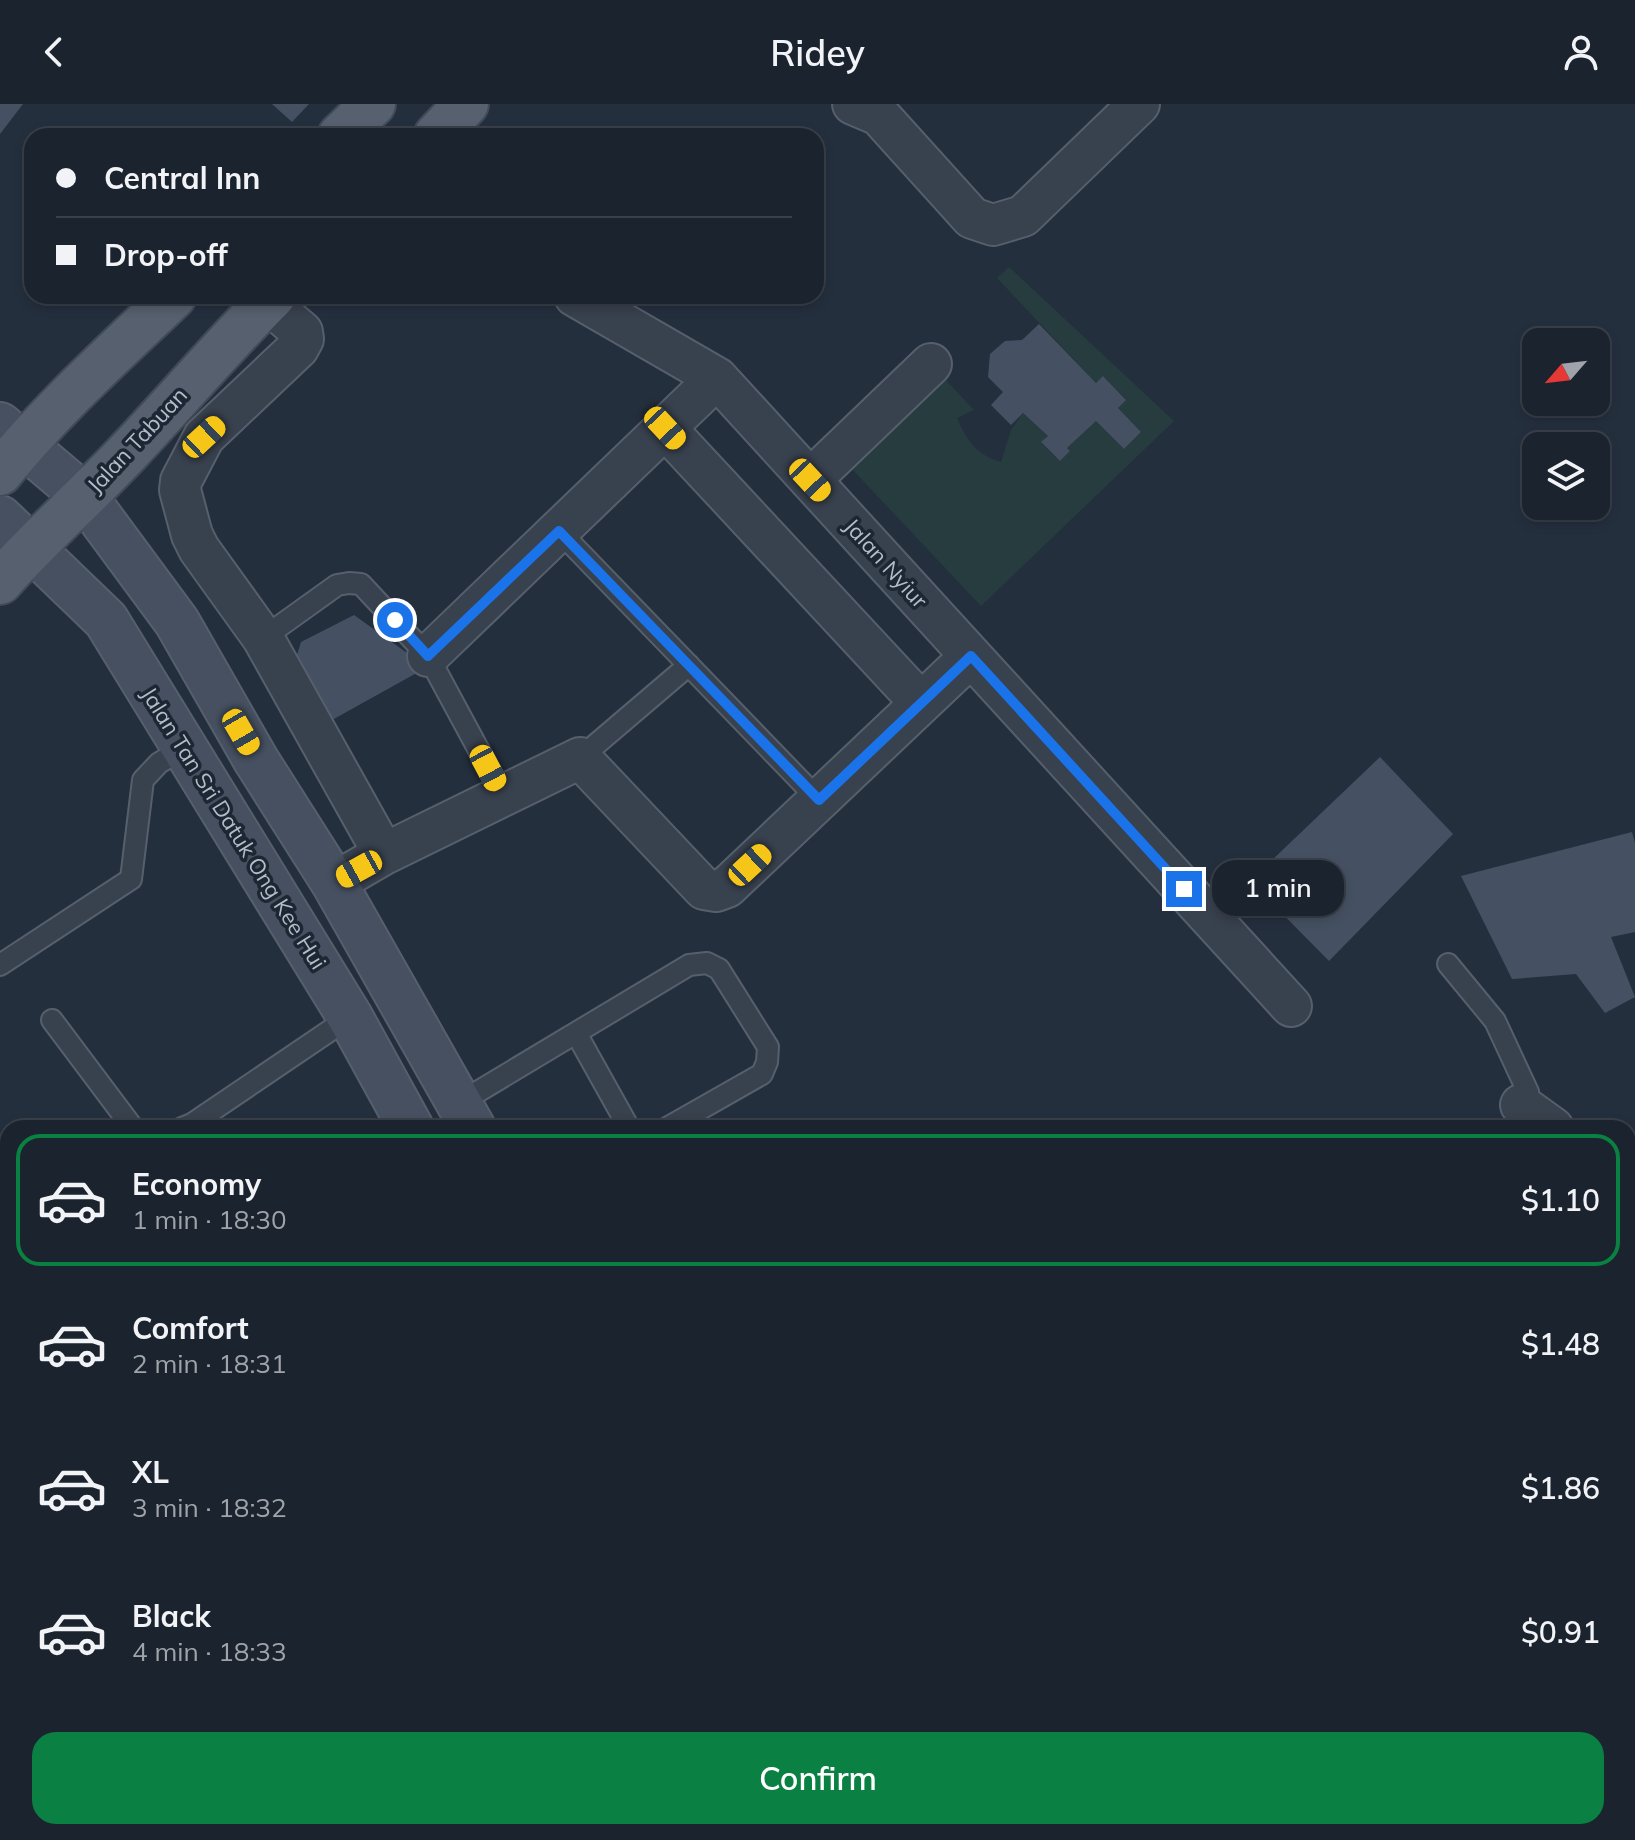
<!DOCTYPE html>
<meta charset="utf-8">
<style>
:root{--surface:#1b232e;--page:#282f3a;--text:#f1f3f6;--muted:#a0a4aa;--line:#39404a;--accent:#0b8043}
body{margin:0;font-family:Mulish,sans-serif;background:var(--page);color:var(--text);height:100vh;display:flex;flex-direction:column;font-size:30px;white-space:nowrap}
*{box-sizing:border-box;margin:0}
p{font-size:26px;color:var(--muted)}
.icon{flex:none;width:44px;height:44px;fill:none;stroke:currentColor;stroke-width:2;stroke-linecap:round;stroke-linejoin:round}
.map{position:relative;flex:1;overflow:hidden}
.side{position:absolute;left:0px;top:1016px;width:1636px;height:720px;display:flex;flex-direction:column;background:var(--surface);border-radius:24px 24px 0 0;box-shadow:0 4px 12px #0003,0 0 0 2px var(--line)}
.side>*{flex:none}
.top-card{position:absolute;left:24px;top:24px;width:800px;height:176px;border-radius:24px;box-shadow:0 4px 12px #0003,0 0 0 2px var(--line);display:grid;align-content:center;height:176px;padding:0 32px;background:var(--surface)}
.needle{width:52px;rotate:242deg}
.tools{position:absolute;left:1522px;top:224px;display:grid;gap:16px}
.tools a{display:grid;place-items:center;width:88px;height:88px;border-radius:16px;background:var(--surface);box-shadow:0 4px 12px #0003,0 0 0 2px var(--line);font-size:40px}
.end{position:absolute;width:36px;height:36px;margin:-18px;border:10px solid #1a73e8;background:#fff;box-shadow:0 0 0 4px #fff}
.from{border-radius:50%}
.bubble{position:absolute;height:56px;border-radius:24px;background:var(--surface);box-shadow:0 4px 12px #0003,0 0 0 2px var(--line);font-size:26px;font-weight:600;line-height:56px;text-align:center}
.car{position:absolute;width:24px;height:48px;margin:-24px -12px;border-radius:10px;box-shadow:0 0 6px 2px #0007;background:linear-gradient(#f5c518 24%,#345 0 40%,#f5c518 0 76%,#345 0 86%,#f5c518 0)}
.top-card b{display:flex;align-items:center;gap:28px;height:76px;font-size:30px}
.top-card b+b{border-top:2px solid var(--line)}
.top-card i{width:20px;height:20px;background:var(--text)}
ul{padding:14px 0 0;list-style:none}
li{display:flex;align-items:center;gap:24px;height:132px;margin:0 16px 12px;padding:0 16px;border:4px solid transparent;border-radius:24px}
li div{flex:1}
li b{display:block;font-size:30px}
li em{font-style:normal;font-weight:600}
li.selected{border-color:var(--accent)}
li>.icon{width:72px;height:72px;stroke-width:1.5}
.primary-button{display:flex;gap:16px;margin-top:auto;padding:16px 32px}
.primary-button a{flex:1;height:92px;border-radius:24px;background:var(--accent);color:#fff;font-size:32px;font-weight:600;line-height:92px;text-align:center}
header{display:flex;justify-content:space-between;align-items:center;height:104px;padding:0 32px;background:var(--surface);font-size:36px;font-weight:600}
.map>svg:first-child{display:block}
.green{fill:#263c3f}
.building{fill:#455162}
.lines{fill:none;stroke-linecap:round;stroke-linejoin:round}
.lane-casing{stroke:#565f6c;stroke-width:24}
.street-casing{stroke:#565f6c;stroke-width:44}
.secondary-casing{stroke:#565f6c;stroke-width:48}
.primary-casing{stroke:#414a57;stroke-width:48}
.lane{stroke:#38414e;stroke-width:20}
.street{stroke:#38414e;stroke-width:40}
.secondary{stroke:#465061;stroke-width:44}
.primary{stroke:#56606e;stroke-width:44}
.route{stroke:#1a73e8;stroke-width:10}
.labels{text-anchor:middle;stroke-width:7;stroke-linejoin:round;paint-order:stroke}
.street-label{font-size:22px;fill:#b4bcc9;stroke:#1d2633}
</style>
<header><svg class="icon" aria-label="back" viewBox="0 0 24 24"><path d="M15 5l-7 7 7 7"/></svg>Ridey<svg class="icon" aria-label="person" viewBox="0 0 24 24"><circle cx="12" cy="8" r="4"/><path d="M4 21q1-7 8-7t8 7"/></svg></header>
<div class="map">
<svg width="1635" height="1736" viewBox="0 0 1635 1736">
<rect width="100%" height="100%" fill="#242f3e"/>
<path class="green" d="M1009,163L1174,317L981,502L850,363L944,274L974,306L957,314C967,337 977,351 1001,358L1011,326L1023,309L1048,332L1041,339L1060,357L1070,347L1067,344L1096,317L1124,345L1141,328L1118,304L1126,295L1104,273L1096,279L997,174Z"/>
<path class="building" d="M0,0H23L0,30Z
M272,0H309L292,18Z
M1039,220L1096,279L1103,272L1126,296L1118,304L1141,328L1124,345L1096,317L1067,344L1070,347L1060,357L1041,338L1048,332L1023,309L1011,321L991,301L1003,288L988,273L990,250L1005,237L1022,236Z
M354,511L414,554L422,566L332,616L296,554L301,538Z
M1380,653L1453,730L1329,857L1250,777Z
M1632,728L1635,739V828L1611,833L1635,893L1605,909L1576,870L1512,875L1461,772Z
M1023,1728H1059L1065,1736H1009Z
M1109,1728H1167L1159,1736H1117Z
M1245,1728H1250L1254,1736H1236Z
M1276,1728H1336L1340,1736H1279Z
M1404,1728H1475L1473,1736H1402Z"/>
<g class="lines">
<g class="lane-casing">
<path id="lane" d="M559,427L819,696
M263,534L337,481L349,479L361,480L428,552L503,691
M580,654L689,561
M1448,860L1495,917L1528,988L1521,1001
M0,861L131,775L143,676L159,659L184,644
M52,916L133,1024
M576,929L629,1024
M459,999L689,861L707,859L719,865L768,943L767,958L762,970L667,1024
M182,1024L192,1020L350,913
M699,1728L705,1736
M667,1736L674,1728"/>
</g>
<g class="street-casing">
<path id="street" d="M853,0L879,11L972,114L993,121L1023,112L1139,0
M575,192L717,274L1291,902
M267,198L302,228L303,235L298,244L204,333L181,377L180,386L192,431L199,445L263,534L384,750
M665,324L921,599
M810,376L931,260
M428,552L717,274
M334,779L384,750L580,654L704,785L716,787L727,783L971,552
M1521,1001L1553,1024
M1628,1107L1635,1115
M454,1728L460,1736
M909,1736L923,1728"/>
</g>
<g class="secondary-casing">
<path id="secondary" d="M0,321L84,392L177,518L256,656L334,779L473,1024
M0,414L106,516L350,913L411,1024
M805,1728L809,1736
M870,1728L874,1736"/>
</g>
<g class="primary-casing">
<path id="primary" d="M340,32L373,0
M436,32L466,0
M0,369C52,305 114,249 174,192
M0,478C41,432 88,391 130,346C178,295 223,242 273,192"/>
</g>
<use href="#lane" class="lane"/>
<use href="#street" class="street"/>
<use href="#secondary" class="secondary"/>
<use href="#primary" class="primary"/>
</g>
<g class="lines">
<path class="route" d="M395,516L428,552L559,427L819,696L971,552L1184,785"/>
</g>
<g class="labels">
<g class="street-label">
<text transform="translate(137 336) rotate(-47)" y="8">Jalan Tabuan</text>
<text transform="translate(886 459) rotate(48)" y="8">Jalan Nyiur</text>
<text transform="translate(234 724) rotate(58)" y="8">Jalan Tan Sri Datuk Ong Kee Hui</text>
</g>
</g>
</svg>
<div class="tools">
<a><svg class="needle" viewBox="-14 -14 28 28"><path d="M0-13l5 13h-10z" fill="#e53935"/><path d="M0 13l5-13h-10z" fill="#a0a4aa"/></svg></a>
<a><svg class="icon" aria-label="layers" viewBox="0 0 24 24"><path d="M12 4l9 5-9 5-9-5zM3 14l9 5 9-5"/></svg></a>
</div>
<i class="end from" style="left:395px;top:516px"></i>
<i class="end" style="left:1184px;top:785px"></i>
<div class="bubble" style="left:1212px;top:756px;width:132px">1 min</div>
<i class="car" style="left:665px;top:324px;rotate:137deg"></i>
<i class="car" style="left:204px;top:333px;rotate:47deg"></i>
<i class="car" style="left:810px;top:376px;rotate:137deg"></i>
<i class="car" style="left:241px;top:628px;rotate:150deg"></i>
<i class="car" style="left:488px;top:664px;rotate:152deg"></i>
<i class="car" style="left:750px;top:761px;rotate:47deg"></i>
<i class="car" style="left:359px;top:765px;rotate:241deg"></i>
<div class="top-card">
<b><i class="from"></i>Central Inn</b>
<b><i></i>Drop-off</b>
</div>
<section class="side">
<ul>
<li class="selected"><svg class="icon" aria-label="car" viewBox="0 0 24 24"><path d="M5 17H2v-5l4-1 3-4h7l3 4 3 1v5h-3M9 17h6M6 11h13"/><circle cx="7" cy="17" r="2"/><circle cx="17" cy="17" r="2"/></svg><div><b>Economy</b><p>1 min · 18:30</p></div><em>$1.10</em></li>
<li><svg class="icon" aria-label="car" viewBox="0 0 24 24"><path d="M5 17H2v-5l4-1 3-4h7l3 4 3 1v5h-3M9 17h6M6 11h13"/><circle cx="7" cy="17" r="2"/><circle cx="17" cy="17" r="2"/></svg><div><b>Comfort</b><p>2 min · 18:31</p></div><em>$1.48</em></li>
<li><svg class="icon" aria-label="car" viewBox="0 0 24 24"><path d="M5 17H2v-5l4-1 3-4h7l3 4 3 1v5h-3M9 17h6M6 11h13"/><circle cx="7" cy="17" r="2"/><circle cx="17" cy="17" r="2"/></svg><div><b>XL</b><p>3 min · 18:32</p></div><em>$1.86</em></li>
<li><svg class="icon" aria-label="car" viewBox="0 0 24 24"><path d="M5 17H2v-5l4-1 3-4h7l3 4 3 1v5h-3M9 17h6M6 11h13"/><circle cx="7" cy="17" r="2"/><circle cx="17" cy="17" r="2"/></svg><div><b>Black</b><p>4 min · 18:33</p></div><em>$0.91</em></li>
</ul>
<div class="primary-button"><a>Confirm</a></div>
</section>
</div>
